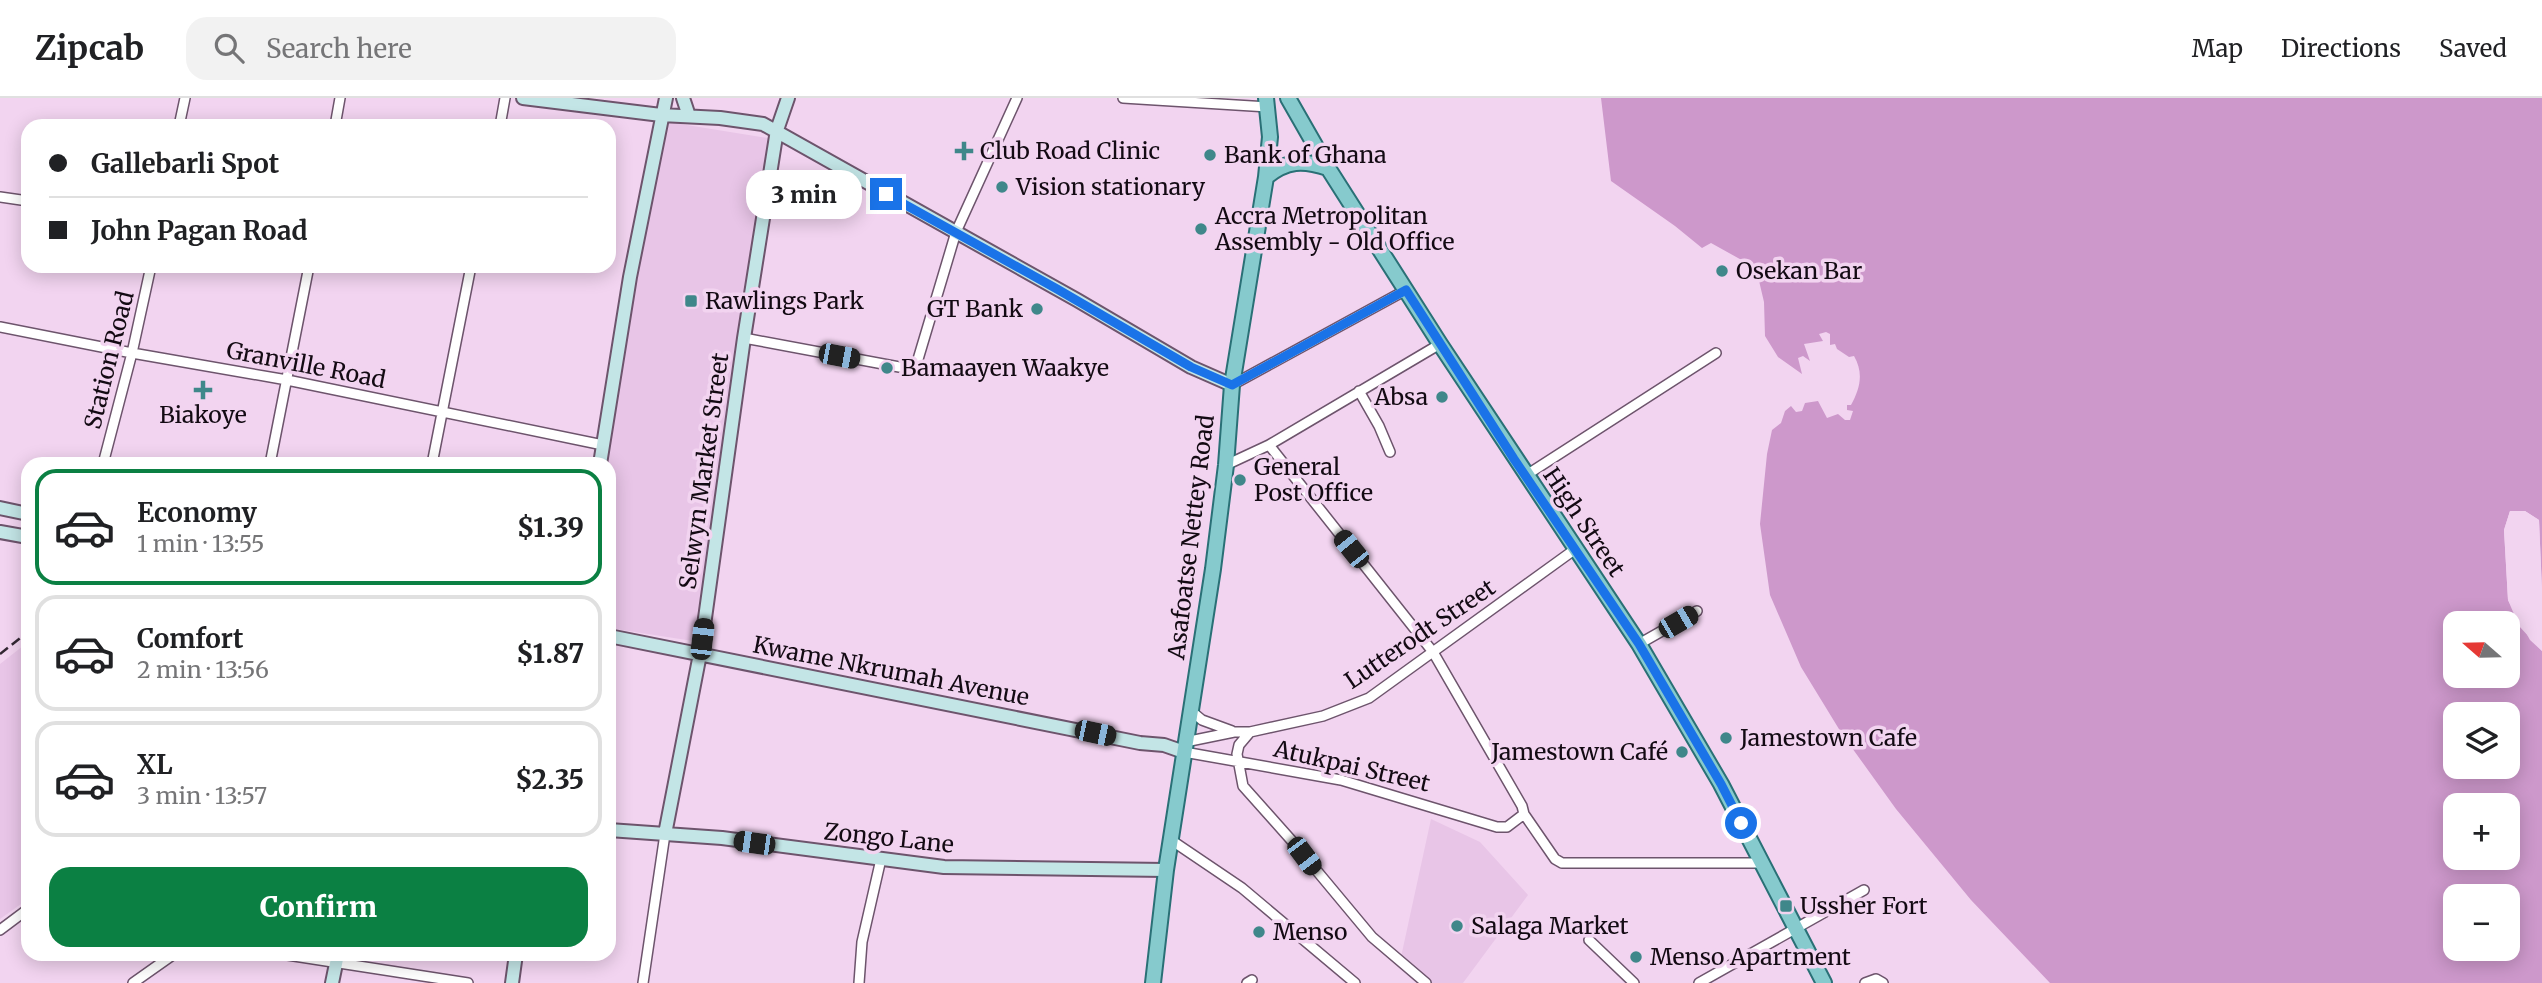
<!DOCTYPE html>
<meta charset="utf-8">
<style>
:root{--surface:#fff;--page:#f2f2f2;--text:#202124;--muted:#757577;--line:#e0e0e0;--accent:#0b8043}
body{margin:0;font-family:Merriweather,serif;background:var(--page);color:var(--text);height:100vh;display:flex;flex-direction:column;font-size:26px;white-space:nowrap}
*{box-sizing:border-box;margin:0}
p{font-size:23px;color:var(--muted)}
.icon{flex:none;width:38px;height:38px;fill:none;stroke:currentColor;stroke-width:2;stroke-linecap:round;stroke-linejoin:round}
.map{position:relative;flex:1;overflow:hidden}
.details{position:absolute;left:21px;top:359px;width:595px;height:504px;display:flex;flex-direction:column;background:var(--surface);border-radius:21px;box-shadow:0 4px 18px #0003}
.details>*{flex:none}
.banner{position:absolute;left:21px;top:21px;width:595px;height:154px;border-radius:21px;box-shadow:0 4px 18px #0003;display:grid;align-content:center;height:154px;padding:0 28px;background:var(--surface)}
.needle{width:46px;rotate:290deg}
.buttons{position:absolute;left:2443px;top:513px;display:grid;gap:14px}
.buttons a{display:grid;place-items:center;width:77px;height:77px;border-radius:14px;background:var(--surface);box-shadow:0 4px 18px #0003;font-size:35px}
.end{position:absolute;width:32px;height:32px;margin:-16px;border:9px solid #1a73e8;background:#fff;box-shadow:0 0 0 4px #fff}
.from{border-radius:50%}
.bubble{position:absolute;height:49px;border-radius:21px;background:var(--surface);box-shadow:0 4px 18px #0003;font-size:23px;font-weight:800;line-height:49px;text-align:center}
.car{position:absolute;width:21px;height:42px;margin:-21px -10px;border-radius:9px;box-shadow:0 0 5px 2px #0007;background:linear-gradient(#222 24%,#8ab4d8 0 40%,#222 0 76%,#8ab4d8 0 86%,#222 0)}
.banner b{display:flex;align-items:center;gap:24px;height:66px;font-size:26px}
.banner b+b{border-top:2px solid var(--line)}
.banner i{width:18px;height:18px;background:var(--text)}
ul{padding:12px 0 0;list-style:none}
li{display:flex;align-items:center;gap:21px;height:116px;margin:0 14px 10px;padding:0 14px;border:4px solid var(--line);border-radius:21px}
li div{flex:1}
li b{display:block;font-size:26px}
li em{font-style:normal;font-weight:800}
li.on{border-color:var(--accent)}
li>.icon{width:63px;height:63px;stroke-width:1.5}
.cta{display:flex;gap:14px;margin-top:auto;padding:14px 28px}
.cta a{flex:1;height:80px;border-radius:21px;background:var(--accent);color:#fff;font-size:28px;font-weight:800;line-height:80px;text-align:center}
header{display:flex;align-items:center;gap:42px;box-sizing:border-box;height:98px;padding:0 35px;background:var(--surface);border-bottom:2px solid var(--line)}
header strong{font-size:33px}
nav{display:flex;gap:38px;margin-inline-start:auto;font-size:24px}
.search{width:490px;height:63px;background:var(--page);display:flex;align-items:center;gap:18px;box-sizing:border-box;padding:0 24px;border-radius:21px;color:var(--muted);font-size:26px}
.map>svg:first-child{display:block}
.built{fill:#e8c5e7}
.water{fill:#cd98cb;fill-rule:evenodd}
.pier{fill:#f2d4f0}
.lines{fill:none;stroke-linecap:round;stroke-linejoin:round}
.street-casing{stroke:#6d546c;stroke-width:12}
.secondary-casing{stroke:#6d546c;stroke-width:16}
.primary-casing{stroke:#2a7076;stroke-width:18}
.street{stroke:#fff;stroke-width:9}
.secondary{stroke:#c3e5e6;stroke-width:12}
.primary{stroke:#86cacd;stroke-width:14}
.rail{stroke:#332733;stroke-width:2.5;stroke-dasharray:10 5;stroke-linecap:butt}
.route{stroke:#1a73e8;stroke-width:9}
.poi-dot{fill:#3f878a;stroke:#f2d4f0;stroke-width:2.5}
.labels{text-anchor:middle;stroke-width:7;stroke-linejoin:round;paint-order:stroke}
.poi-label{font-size:23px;fill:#130a13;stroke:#f2d4f0;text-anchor:start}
.street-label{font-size:23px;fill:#130a13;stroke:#f2d4f0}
</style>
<header>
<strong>Zipcab</strong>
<div class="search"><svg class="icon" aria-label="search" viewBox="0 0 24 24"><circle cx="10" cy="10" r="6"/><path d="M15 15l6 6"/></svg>Search here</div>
<nav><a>Map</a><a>Directions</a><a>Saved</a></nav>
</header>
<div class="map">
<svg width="2542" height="885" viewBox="0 0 2542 885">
<rect width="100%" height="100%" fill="#f2d4f0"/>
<path class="built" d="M662,23L774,41L693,543L609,530L607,366Z
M28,544V801L0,821V566Z
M1431,721L1480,744L1528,797L1463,885H1430L1401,859Z"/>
<path class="water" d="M1601,0H2542V491L2539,422L2525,413H2510L2504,432L2508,502L2530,542L2542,553V885H2050L1971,802L1896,711L1842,636L1801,569L1770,497L1760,426L1767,356L1772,332L1781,325L1785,313L1791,308L1796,314L1802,313L1805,305L1818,303L1827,320L1838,316L1845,322H1850L1853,313L1847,312V307H1851C1860,291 1864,275 1854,258L1849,259L1837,251L1835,246L1830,247V236L1826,234L1819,236L1823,243L1804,246L1810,263L1803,258L1798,260L1802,276L1778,259L1765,238L1764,204L1756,170L1711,145L1702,150L1675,128L1611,83ZM2455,525H2508V578H2455ZM2455,616H2508V668H2455ZM2455,707H2508V760H2455ZM2455,798H2508V850H2455Z"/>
<path class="pier" d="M2510,413H2525L2539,422L2542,495L2537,486L2535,424L2524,416L2513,417L2507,433L2511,502L2522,526L2542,548V553L2519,528L2508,502L2504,432Z"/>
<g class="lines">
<g class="street-casing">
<path id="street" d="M1123,0L1268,9
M179,28L185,0
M335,28L340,0
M500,28L505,0
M0,99L28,103
M0,229L132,255L287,282L603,347
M744,240L910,271L916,268L956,134L1017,0
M1232,287L1406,192
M1359,293L1379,328L1390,354
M1269,347L1433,554L1522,708L1524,716L1555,761L1562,765H1761
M103,366L132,255L151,168
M270,366L309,168
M432,366L471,168
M1226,367L1269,347L1440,246
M1525,378L1716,255
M1639,546L1697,513
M1190,612L1202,622L1232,633
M1250,634L1239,647L1237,656L1243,688L1292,743L1372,839L1426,885
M1185,644L1234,634H1250L1323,618L1369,600L1574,452
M1184,654L1341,682L1497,729H1507L1524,716
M1171,742L1242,790L1355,885
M0,832L28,811
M1589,842L1634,885
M281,856L468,885
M133,885L174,856
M643,885L665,736
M859,885L862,844L881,761
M1247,885L1252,882
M1699,885L1864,792
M1865,885L1876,881L1883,885"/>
</g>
<g class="secondary-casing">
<path id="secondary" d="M523,0L661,17L720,20L763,26L1077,202L1191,269L1232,287
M683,0L689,18
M600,366L630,179L666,0
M0,410L28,416
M0,434L28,439
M609,538L1140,645L1164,647L1184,654
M609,732L722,740L944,769L1166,772
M665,736L700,556L744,240L777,32L788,0
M332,885L338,856
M512,885L516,856"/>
</g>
<g class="primary-casing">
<path id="primary" d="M1288,0L1328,70L1440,246L1639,546L1721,686L1824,885
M1266,79C1287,62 1303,62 1328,70
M1153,885L1166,772L1213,471L1226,367L1232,287L1266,79L1270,39L1266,0"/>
</g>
<use href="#street" class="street"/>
<use href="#secondary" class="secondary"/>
<use href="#primary" class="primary"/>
<path class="rail" d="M0,556L28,534"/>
</g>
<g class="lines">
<path class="route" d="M886,96L1057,191L1191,269L1232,287L1406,192L1514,361L1639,546L1721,686L1741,725"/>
</g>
<g class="poi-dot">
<path d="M960.5 42.5h7v7h7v7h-7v7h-7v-7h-7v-7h7z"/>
<circle cx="1210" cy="57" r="7"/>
<circle cx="1002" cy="89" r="7"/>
<circle cx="1201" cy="131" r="7"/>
<circle cx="1722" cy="173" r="7"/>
<rect x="684" y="196" width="14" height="14" rx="3.5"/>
<circle cx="1037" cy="211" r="7"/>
<circle cx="887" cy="270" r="7"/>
<path d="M199.5 281.5h7v7h7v7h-7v7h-7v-7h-7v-7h7z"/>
<circle cx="1442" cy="299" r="7"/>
<circle cx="1240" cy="382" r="7"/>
<circle cx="1726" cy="640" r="7"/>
<circle cx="1682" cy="654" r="7"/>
<rect x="1779" y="801" width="14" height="14" rx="3.5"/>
<circle cx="1457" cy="828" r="7"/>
<circle cx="1259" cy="834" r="7"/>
<circle cx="1636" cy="859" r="7"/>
</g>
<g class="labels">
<g class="poi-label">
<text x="980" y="61">Club Road Clinic</text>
<text x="1224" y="65">Bank of Ghana</text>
<text x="1016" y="97">Vision stationary</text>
<text x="1215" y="126">Accra Metropolitan<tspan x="1215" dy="26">Assembly - Old Office</tspan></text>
<text x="1736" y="181">Osekan Bar</text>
<text x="705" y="211">Rawlings Park</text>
<text x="1023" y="219" text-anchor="end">GT Bank</text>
<text x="901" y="278">Bamaayen Waakye</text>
<text x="1428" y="307" text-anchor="end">Absa</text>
<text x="203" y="325" text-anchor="middle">Biakoye</text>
<text x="1254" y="377">General<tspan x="1254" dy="26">Post Office</tspan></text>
<text x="1740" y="648">Jamestown Cafe</text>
<text x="1668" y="662" text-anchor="end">Jamestown Café</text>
<text x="1800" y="816">Ussher Fort</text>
<text x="1471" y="836">Salaga Market</text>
<text x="1273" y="842">Menso</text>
<text x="1650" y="867">Menso Apartment</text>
</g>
<g class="street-label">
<text transform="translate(109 262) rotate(-76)" y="8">Station Road</text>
<text transform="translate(306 267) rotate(11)" y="8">Granville Road</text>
<text transform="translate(704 373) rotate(-82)" y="8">Selwyn Market Street</text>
<text transform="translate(1584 424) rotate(56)" y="8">High Street</text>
<text transform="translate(1191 439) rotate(-83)" y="8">Asafoatse Nettey Road</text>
<text transform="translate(1420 536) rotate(-34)" y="8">Lutterodt Street</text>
<text transform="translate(891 573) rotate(11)" y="8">Kwame Nkrumah Avenue</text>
<text transform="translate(1352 668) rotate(13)" y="8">Atukpai Street</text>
<text transform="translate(889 740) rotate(6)" y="8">Zongo Lane</text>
</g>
</g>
</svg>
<div class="buttons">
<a><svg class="needle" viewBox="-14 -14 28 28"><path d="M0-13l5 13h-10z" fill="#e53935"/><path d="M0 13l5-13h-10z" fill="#757577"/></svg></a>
<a><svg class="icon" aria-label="layers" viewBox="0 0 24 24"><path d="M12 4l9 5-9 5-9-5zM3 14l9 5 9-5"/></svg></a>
<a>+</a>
<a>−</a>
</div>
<i class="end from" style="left:1741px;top:725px"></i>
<i class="end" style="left:886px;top:96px"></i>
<div class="bubble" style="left:746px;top:72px;width:116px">3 min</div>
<i class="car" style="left:839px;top:258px;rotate:101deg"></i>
<i class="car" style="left:1351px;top:451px;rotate:321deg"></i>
<i class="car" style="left:1678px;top:524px;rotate:60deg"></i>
<i class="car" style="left:702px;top:541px;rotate:7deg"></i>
<i class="car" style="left:1095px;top:635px;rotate:102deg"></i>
<i class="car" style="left:754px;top:745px;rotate:278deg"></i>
<i class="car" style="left:1304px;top:758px;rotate:143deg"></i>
<div class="banner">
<b><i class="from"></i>Gallebarli Spot</b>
<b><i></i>John Pagan Road</b>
</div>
<section class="details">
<ul>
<li class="on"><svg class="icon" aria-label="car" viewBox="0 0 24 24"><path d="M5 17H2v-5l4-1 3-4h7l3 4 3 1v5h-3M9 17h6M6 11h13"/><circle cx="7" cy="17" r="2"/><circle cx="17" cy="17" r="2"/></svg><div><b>Economy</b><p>1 min · 13:55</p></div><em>$1.39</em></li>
<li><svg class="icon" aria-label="car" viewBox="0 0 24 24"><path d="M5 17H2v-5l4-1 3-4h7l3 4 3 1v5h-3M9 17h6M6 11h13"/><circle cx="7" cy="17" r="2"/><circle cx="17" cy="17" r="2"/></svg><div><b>Comfort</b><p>2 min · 13:56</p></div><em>$1.87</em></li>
<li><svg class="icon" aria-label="car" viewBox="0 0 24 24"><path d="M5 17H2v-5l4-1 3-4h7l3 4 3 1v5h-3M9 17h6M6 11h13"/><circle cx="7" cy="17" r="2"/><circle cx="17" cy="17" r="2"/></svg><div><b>XL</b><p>3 min · 13:57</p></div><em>$2.35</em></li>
</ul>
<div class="cta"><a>Confirm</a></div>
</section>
</div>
